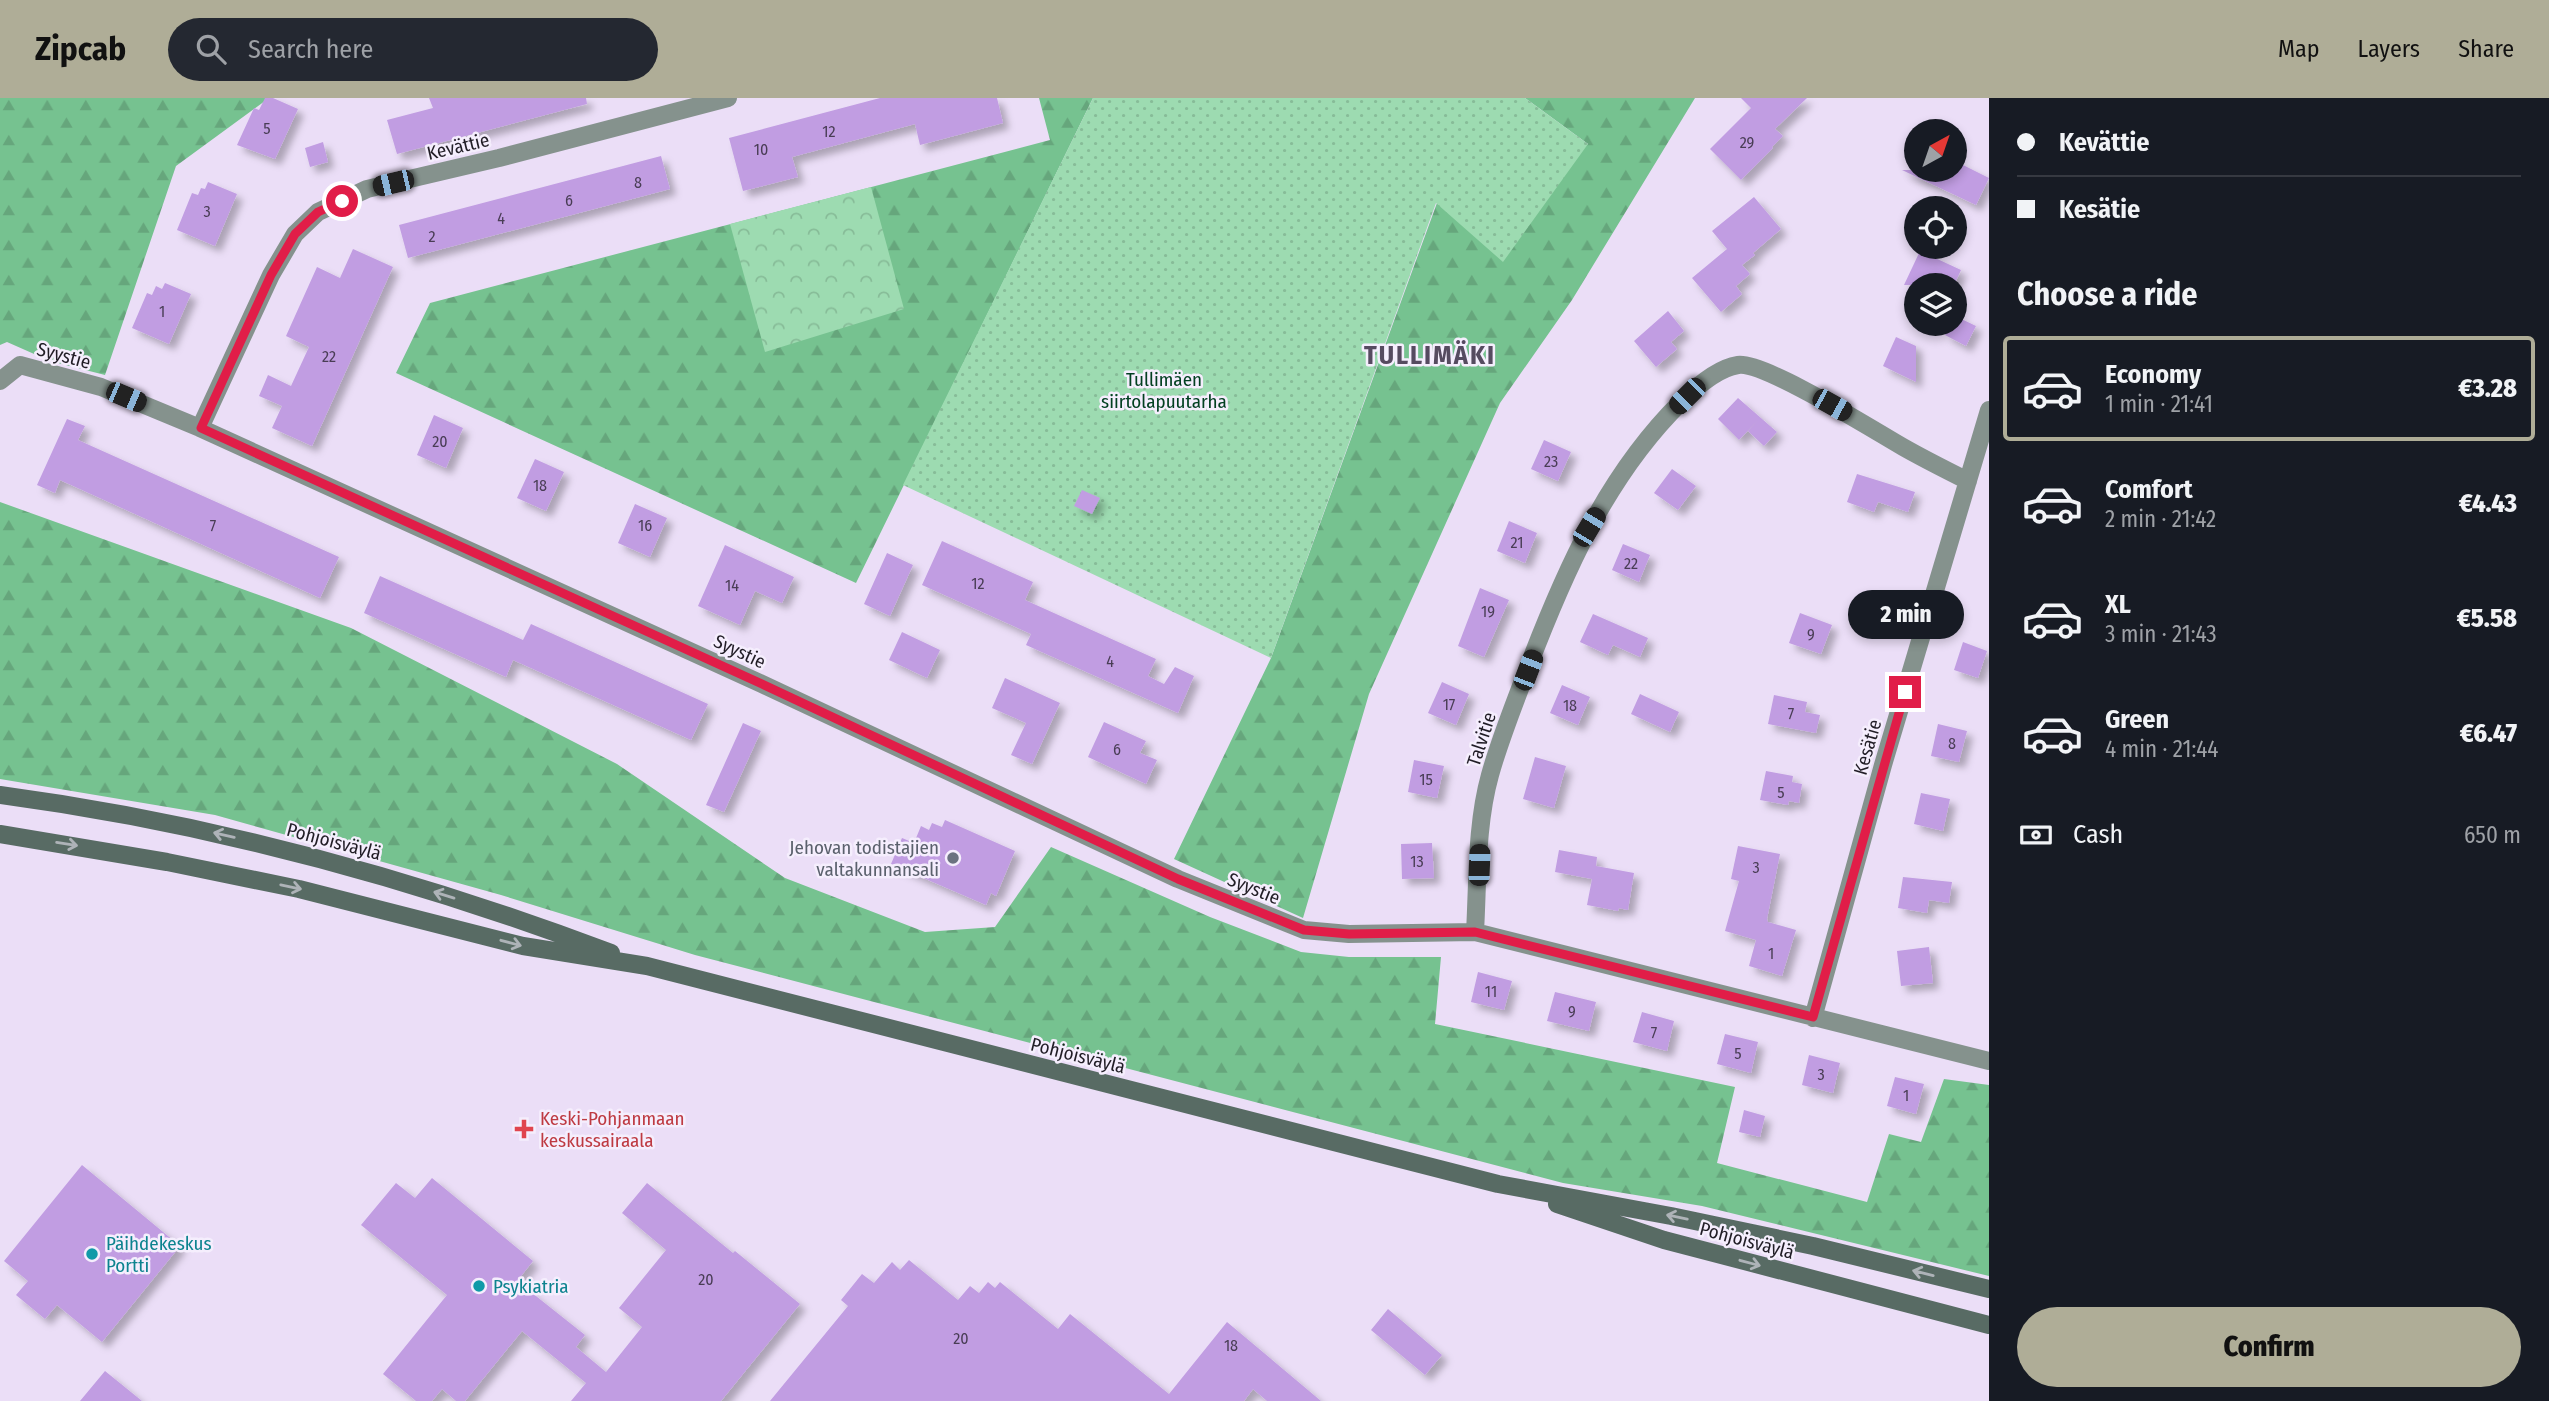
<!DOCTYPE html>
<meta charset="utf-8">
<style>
:root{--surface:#171b24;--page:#242831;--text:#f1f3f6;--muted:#9ea1a6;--line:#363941;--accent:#afad97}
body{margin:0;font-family:"Fira Sans Condensed",sans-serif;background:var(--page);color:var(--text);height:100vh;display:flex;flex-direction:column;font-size:26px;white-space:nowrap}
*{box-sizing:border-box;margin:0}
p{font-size:23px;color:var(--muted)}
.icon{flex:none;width:38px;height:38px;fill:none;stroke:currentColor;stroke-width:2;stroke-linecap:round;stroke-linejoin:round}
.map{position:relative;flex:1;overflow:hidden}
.panel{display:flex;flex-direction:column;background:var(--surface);width:560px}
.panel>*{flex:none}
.top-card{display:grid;align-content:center;height:154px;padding:0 28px;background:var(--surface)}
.needle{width:46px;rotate:40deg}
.fabs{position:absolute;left:1904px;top:21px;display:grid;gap:14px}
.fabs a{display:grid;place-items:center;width:63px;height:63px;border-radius:50%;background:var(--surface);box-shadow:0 4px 10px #0003;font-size:35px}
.end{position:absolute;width:32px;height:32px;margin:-16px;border:9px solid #e11d48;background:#fff;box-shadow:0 0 0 4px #fff}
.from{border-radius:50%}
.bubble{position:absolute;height:49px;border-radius:24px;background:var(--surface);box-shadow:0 4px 10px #0003;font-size:23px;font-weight:800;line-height:49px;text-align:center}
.car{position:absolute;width:21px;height:42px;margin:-21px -10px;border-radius:9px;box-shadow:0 0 5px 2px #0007;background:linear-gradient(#222 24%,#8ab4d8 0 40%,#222 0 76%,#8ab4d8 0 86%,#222 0)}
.top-card b{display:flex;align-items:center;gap:24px;height:66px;font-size:26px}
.top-card b+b{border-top:2px solid var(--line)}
.top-card i{width:18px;height:18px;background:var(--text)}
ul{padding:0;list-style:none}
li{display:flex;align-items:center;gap:21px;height:105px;margin:0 14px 10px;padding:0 14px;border:4px solid transparent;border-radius:7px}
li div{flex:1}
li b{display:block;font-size:26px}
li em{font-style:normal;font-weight:800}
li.current{border-color:var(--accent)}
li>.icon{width:63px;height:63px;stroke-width:1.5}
h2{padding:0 28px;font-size:32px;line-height:84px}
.pay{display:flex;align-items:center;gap:18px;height:77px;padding:0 28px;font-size:26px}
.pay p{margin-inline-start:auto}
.button{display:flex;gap:14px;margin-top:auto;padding:14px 28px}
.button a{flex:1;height:80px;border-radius:42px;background:var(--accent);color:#111;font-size:28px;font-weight:800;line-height:80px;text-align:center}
header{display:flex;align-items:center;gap:42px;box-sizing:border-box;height:98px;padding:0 35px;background:var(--accent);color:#111}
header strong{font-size:33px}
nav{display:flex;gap:38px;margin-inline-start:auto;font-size:24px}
.search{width:490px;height:63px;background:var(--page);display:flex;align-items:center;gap:18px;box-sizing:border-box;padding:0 24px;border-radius:38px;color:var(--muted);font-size:26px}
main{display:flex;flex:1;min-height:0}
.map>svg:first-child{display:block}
.forest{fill:url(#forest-firs)}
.park{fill:url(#park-crowns)}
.garden{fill:url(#garden-dots)}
.building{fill:#c19de2;filter:url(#shadow)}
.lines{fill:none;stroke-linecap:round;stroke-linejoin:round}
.street{stroke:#85928d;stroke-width:18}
.secondary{stroke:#586b64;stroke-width:18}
.oneway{stroke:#aeb3b8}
.route{stroke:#e11d48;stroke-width:9}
.worship-dot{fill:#6b7280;stroke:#f5eefd;stroke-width:2.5}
.health-dot{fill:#e0444e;stroke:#f5eefd;stroke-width:2.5}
.culture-dot{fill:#0f9aa8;stroke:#f5eefd;stroke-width:2.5}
.labels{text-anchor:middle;stroke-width:5;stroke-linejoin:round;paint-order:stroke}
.number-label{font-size:16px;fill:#493d55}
.street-label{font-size:19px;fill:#211d26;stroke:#f5eefd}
.park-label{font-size:19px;fill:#024021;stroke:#f5eefd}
.worship-label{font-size:19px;fill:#5b616d;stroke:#f5eefd;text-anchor:end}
.health-label{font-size:19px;fill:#be3a42;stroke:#f5eefd;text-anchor:start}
.culture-label{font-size:19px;fill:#0d838f;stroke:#f5eefd;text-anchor:start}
.district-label{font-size:26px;font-weight:bold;letter-spacing:2px;fill:#564b60;stroke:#f5eefd}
</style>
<header>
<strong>Zipcab</strong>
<div class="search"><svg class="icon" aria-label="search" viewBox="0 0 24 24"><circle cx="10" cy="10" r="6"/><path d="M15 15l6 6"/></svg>Search here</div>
<nav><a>Map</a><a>Layers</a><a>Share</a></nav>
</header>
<main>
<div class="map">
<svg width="1989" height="1303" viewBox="0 0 1989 1303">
<defs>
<pattern id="forest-firs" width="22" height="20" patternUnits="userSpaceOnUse" patternTransform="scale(1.75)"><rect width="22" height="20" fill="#76c290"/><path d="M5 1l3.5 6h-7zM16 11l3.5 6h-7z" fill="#66a67c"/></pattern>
<pattern id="park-crowns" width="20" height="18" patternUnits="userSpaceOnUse" patternTransform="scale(1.75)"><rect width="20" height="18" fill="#9ddbb1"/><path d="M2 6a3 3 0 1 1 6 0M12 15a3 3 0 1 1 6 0" fill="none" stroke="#87bc98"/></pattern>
<pattern id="garden-dots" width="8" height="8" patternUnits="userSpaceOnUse" patternTransform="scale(1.75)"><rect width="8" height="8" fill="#9ddbb1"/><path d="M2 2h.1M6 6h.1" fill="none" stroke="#87bc98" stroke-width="1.8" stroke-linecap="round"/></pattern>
<filter id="shadow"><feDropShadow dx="6" dy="6" stdDeviation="3.5" flood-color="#0004"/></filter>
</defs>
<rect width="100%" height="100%" fill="#ebdef7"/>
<path class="forest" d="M0,0H269L176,68L105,277L50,263L7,244L0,247Z
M1039,0H1093L856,485L396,275L430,205L1050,42Z
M1525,0H1695L1572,202L1500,305L1369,596L1303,820L1174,761L1271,560L1437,105L1588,46Z
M0,404L351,530L617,666L785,780L925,834L995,829L1051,749L1210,819L1301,854L1349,859H1441L1435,926L1735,989L1717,1065L1867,1104L1889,1036L1921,1044L1944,981L1989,987V1178L1702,1108L1563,1085L695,857L501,797L215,717L0,681Z"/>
<path class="park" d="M871,89L904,211L765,254L730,126Z"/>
<path class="garden" d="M1093,0H1525L1588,46L1503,164L1436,105L1271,560L903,387Z"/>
<path class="building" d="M265,0H273L298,11L275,61L237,47L254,10L259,12Z
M429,0H586L587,6L397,56L387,22L433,10Z
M880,0H997L1003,25L920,47L915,26L792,59L798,79L743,93L729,40Z
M1741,0H1807L1775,31L1783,38L1772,49L1773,50L1741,82L1710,51L1751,10Z
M323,44L328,64L310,69L305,50Z
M661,58L670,91L408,160L399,127Z
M1955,63L1989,80L1976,107L1902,72H1955Z
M208,84L237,96L215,148L177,132L192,95L198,97L201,90L205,91Z
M1754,99L1781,131L1753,155L1755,157L1742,167L1750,176L1736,188L1742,196L1721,214L1692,180L1727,151L1712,133Z
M353,151L393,169L312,348L272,330L282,308L259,298L268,277L291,288L309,249L286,238L317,169L340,180Z
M1920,153L1961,172L1954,187H1904Z
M165,185L191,196L169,246L132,230L147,195L152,197L156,188L162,191Z
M1668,213L1684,233L1671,244L1677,251L1656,269L1634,243Z
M1955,218L1976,228L1966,248L1945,237L1951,226H1955Z
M1896,239L1916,248V284L1883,268Z
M1738,300L1777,334L1764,348L1748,333L1759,321L1739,342L1718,321Z
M434,317L463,330L446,370L417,357Z
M67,321L85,328L78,342L339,459L320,500L60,382L55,395L37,387Z
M1544,342L1571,354L1558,383L1531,371Z
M535,361L564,374L546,413L517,400Z
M1672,371L1696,388L1678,412L1654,395Z
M1857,376L1915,394L1908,414L1878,404L1874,414L1847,404Z
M1082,392L1100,400L1092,416L1074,408Z
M635,406L667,420L650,459L618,445Z
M1509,423L1537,435L1525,465L1497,453Z
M942,443L1033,484L1025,502L1156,561L1148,578L1164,586L1175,569L1194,578L1178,615L1026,547L1031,536L922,487Z
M1623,446L1650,457L1639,484L1612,472Z
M725,447L794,479L782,505L755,493L740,527L698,508Z
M887,455L913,467L890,518L864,506Z
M380,478L523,542L531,526L708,606L691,642L513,562L506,579L364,515Z
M1480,490L1509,502L1484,559L1458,548Z
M1800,515L1832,527L1821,556L1789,545Z
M1593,516L1648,540L1640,559L1613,547L1608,557L1580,544Z
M902,534L940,552L927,580L889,562Z
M1963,544L1987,553L1978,580L1954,572Z
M1005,580L1060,605L1032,666L1011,657L1026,625L992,610Z
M1442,584L1469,596L1456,627L1428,615Z
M1562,587L1590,599L1578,627L1550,615Z
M1640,596L1679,614L1670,634L1631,616Z
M1774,597L1807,604L1805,614L1820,617L1816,635L1768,626Z
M1104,624L1146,643L1140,655L1157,662L1146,686L1088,659Z
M743,625L761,633L724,714L706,707Z
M1938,626L1967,633L1959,664L1931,658Z
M1535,659L1566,668L1554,710L1523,701Z
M1414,662L1444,668L1437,700L1408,694Z
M1766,673L1793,678L1792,684L1802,686L1799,705L1789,703L1788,707L1760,702Z
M1921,695L1950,701L1943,733L1914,726Z
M945,722L1015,753L996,798L991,795L986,807L891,766L902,740L914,745L921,728L929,732L932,725L942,729Z
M1432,745L1434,780L1402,781L1401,746Z
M1738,748L1780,756L1767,821L1768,824L1796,832L1782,878L1749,868L1756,842L1725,833L1739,783L1731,781Z
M1559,752L1597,759L1596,768L1634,775L1628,812L1619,810L1618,813L1587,807L1592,781L1555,774Z
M1903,779L1952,784L1949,805L1929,802L1927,815L1898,810Z
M1929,849L1933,885L1901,888L1897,853Z
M1478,874L1512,883L1504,912L1471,904Z
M1555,894L1596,904L1589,933L1547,923Z
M1642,914L1674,923L1667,953L1633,944Z
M1725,936L1758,944L1751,975L1717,966Z
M1809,957L1840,965L1833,995L1802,987Z
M1895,979L1924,986L1916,1016L1887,1008Z
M1744,1012L1765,1018L1760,1039L1739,1034Z
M82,1067L180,1148L102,1244L57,1207L45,1221L16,1197L28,1183L4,1163Z
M432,1080L533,1163L517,1183L585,1237L576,1249L606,1274L642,1229L619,1210L666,1152L622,1115L647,1085L733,1155L735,1153L800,1206L721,1303H571L586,1285L522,1233L465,1303H456L442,1291L432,1303H416L383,1276L447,1197L361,1127L396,1085L415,1100Z
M909,1162L958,1202L970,1188L979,1195L988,1184L995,1190L1000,1184L1058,1231L1070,1216L1169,1296L1227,1224L1321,1303H1267L1253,1291L1244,1303H770L848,1208L841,1202L862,1176L874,1185L892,1164L900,1172Z
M1388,1211L1442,1257L1425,1277L1371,1232Z
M105,1273L142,1303H80Z"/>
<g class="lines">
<path class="street" d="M0,283L20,267L101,289L200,330L762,586L1178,781L1304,832L1349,836L1475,834L1989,963
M200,330L271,177L295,136L318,114L367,91L499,60L728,0
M1475,834C1478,782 1476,727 1490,677C1500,641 1514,607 1527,572C1564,475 1606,378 1681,304C1695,290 1718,270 1738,267C1764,263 1875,333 1903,349C1924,361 1946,372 1968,383
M1813,920L1883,667L1989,312"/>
<path class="secondary" d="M0,697C210,725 413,780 611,855
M0,736L167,764L299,791L523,848L647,868L1498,1086L1671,1118L1813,1148L1989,1191
M1557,1106L1664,1142L1989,1227"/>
</g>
<defs><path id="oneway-shaft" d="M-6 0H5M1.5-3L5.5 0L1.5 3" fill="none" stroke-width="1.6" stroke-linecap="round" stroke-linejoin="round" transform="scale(1.75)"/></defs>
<g class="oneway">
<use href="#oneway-shaft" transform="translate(224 737) rotate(-167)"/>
<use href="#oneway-shaft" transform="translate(67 746) rotate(9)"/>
<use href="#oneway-shaft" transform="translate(291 789) rotate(12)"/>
<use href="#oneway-shaft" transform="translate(444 797) rotate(-163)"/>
<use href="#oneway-shaft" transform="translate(511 845) rotate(15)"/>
<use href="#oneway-shaft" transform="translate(1677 1119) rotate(-168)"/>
<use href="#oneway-shaft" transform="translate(1750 1165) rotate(15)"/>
<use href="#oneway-shaft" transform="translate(1923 1175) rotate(-166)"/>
</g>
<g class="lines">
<path class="route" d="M342,103L318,114L295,136L271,177L201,330L762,586L1178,781L1304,832L1349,836L1475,834L1813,919L1905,594"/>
</g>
<circle class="worship-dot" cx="953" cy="760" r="7"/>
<path class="health-dot" d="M520.5 1020.5h7v7h7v7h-7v7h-7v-7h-7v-7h7z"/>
<g class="culture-dot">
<circle cx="92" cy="1156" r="7"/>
<circle cx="479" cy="1188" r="7"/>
</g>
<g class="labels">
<g class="number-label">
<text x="267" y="36">5</text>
<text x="829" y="39">12</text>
<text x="1747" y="50">29</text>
<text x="761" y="57">10</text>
<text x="638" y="90">8</text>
<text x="569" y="108">6</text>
<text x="207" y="119">3</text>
<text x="501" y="126">4</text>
<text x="432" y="144">2</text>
<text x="162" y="219">1</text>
<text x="329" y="264">22</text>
<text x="440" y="349">20</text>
<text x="1551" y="369">23</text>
<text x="540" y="393">18</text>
<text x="213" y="433">7</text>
<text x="645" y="433">16</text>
<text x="1517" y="450">21</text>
<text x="1631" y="471">22</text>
<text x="978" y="491">12</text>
<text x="732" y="493">14</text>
<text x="1488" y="519">19</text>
<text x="1811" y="542">9</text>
<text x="1110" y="569">4</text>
<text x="1449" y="612">17</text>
<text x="1570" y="613">18</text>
<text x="1791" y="621">7</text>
<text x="1952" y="651">8</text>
<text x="1117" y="657">6</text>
<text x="1426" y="687">15</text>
<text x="1781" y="700">5</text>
<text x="1417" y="769">13</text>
<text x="1756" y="775">3</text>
<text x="1771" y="861">1</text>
<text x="1491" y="899">11</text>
<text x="1572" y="919">9</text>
<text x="1654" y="940">7</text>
<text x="1738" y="961">5</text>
<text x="1821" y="982">3</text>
<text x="1906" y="1003">1</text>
<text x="706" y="1187">20</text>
<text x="961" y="1246">20</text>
<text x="1231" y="1253">18</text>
</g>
<g class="street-label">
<text transform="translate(458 48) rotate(-13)" y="7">Kevättie</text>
<text transform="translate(64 257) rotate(15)" y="7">Syystie</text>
<text transform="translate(740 553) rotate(25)" y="7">Syystie</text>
<text transform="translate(1481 641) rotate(-72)" y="7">Talvitie</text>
<text transform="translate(1867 649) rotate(-74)" y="7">Kesätie</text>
<text transform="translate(334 743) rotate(15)" y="7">Pohjoisväylä</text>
<text transform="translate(1254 790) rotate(22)" y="7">Syystie</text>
<text transform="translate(1078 957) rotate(14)" y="7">Pohjoisväylä</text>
<text transform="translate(1747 1142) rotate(15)" y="7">Pohjoisväylä</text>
</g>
<g class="park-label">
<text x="1164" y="288">Tullimäen<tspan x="1164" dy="22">siirtolapuutarha</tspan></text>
</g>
<g class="worship-label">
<text x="939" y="756">Jehovan todistajien<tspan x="939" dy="22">valtakunnansali</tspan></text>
</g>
<g class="health-label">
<text x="540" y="1027">Keski-Pohjanmaan<tspan x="540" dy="22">keskussairaala</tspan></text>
</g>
<g class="culture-label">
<text x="106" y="1152">Päihdekeskus<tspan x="106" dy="22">Portti</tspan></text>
<text x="493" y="1195">Psykiatria</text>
</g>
<g class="district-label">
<text x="1430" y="266">TULLIMÄKI</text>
</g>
</g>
</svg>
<div class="fabs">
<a><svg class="needle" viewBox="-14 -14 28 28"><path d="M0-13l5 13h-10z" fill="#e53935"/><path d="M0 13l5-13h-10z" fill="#9ea1a6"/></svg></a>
<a><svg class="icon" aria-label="locate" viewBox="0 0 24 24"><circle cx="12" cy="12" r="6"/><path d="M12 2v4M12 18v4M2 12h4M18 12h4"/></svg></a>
<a><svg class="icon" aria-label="layers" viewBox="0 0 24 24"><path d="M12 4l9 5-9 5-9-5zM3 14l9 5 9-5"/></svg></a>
</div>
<i class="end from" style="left:342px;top:103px"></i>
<i class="end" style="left:1905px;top:594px"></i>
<div class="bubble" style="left:1848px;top:492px;width:116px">2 min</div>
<i class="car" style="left:393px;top:85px;rotate:257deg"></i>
<i class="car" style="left:1687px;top:298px;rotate:225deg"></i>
<i class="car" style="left:126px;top:299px;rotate:113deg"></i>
<i class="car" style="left:1832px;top:307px;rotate:119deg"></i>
<i class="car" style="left:1589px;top:429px;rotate:31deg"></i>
<i class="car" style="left:1528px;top:572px;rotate:21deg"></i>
<i class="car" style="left:1479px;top:767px;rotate:2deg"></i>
</div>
<section class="panel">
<div class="top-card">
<b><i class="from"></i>Kevättie</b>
<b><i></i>Kesätie</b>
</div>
<h2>Choose a ride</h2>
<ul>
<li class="current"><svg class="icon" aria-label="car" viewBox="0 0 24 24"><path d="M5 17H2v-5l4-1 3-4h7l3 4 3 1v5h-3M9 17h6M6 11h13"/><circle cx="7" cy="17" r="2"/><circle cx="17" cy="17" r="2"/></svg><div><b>Economy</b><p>1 min · 21:41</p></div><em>€3.28</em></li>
<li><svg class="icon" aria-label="car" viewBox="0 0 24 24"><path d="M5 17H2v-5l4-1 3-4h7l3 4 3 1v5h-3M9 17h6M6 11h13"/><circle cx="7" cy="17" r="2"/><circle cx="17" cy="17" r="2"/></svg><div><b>Comfort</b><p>2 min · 21:42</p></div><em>€4.43</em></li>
<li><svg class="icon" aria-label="car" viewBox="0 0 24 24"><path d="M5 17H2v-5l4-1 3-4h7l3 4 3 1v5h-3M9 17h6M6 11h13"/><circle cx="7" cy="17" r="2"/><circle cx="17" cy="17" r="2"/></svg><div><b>XL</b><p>3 min · 21:43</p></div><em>€5.58</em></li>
<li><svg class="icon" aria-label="car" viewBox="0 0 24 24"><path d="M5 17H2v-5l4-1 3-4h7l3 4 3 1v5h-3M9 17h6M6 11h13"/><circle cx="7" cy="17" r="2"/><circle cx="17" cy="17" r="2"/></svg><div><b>Green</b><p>4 min · 21:44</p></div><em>€6.47</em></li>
</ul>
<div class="pay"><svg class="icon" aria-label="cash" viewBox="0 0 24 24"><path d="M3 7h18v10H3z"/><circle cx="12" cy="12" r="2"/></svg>Cash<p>650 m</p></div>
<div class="button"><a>Confirm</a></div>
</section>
</main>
